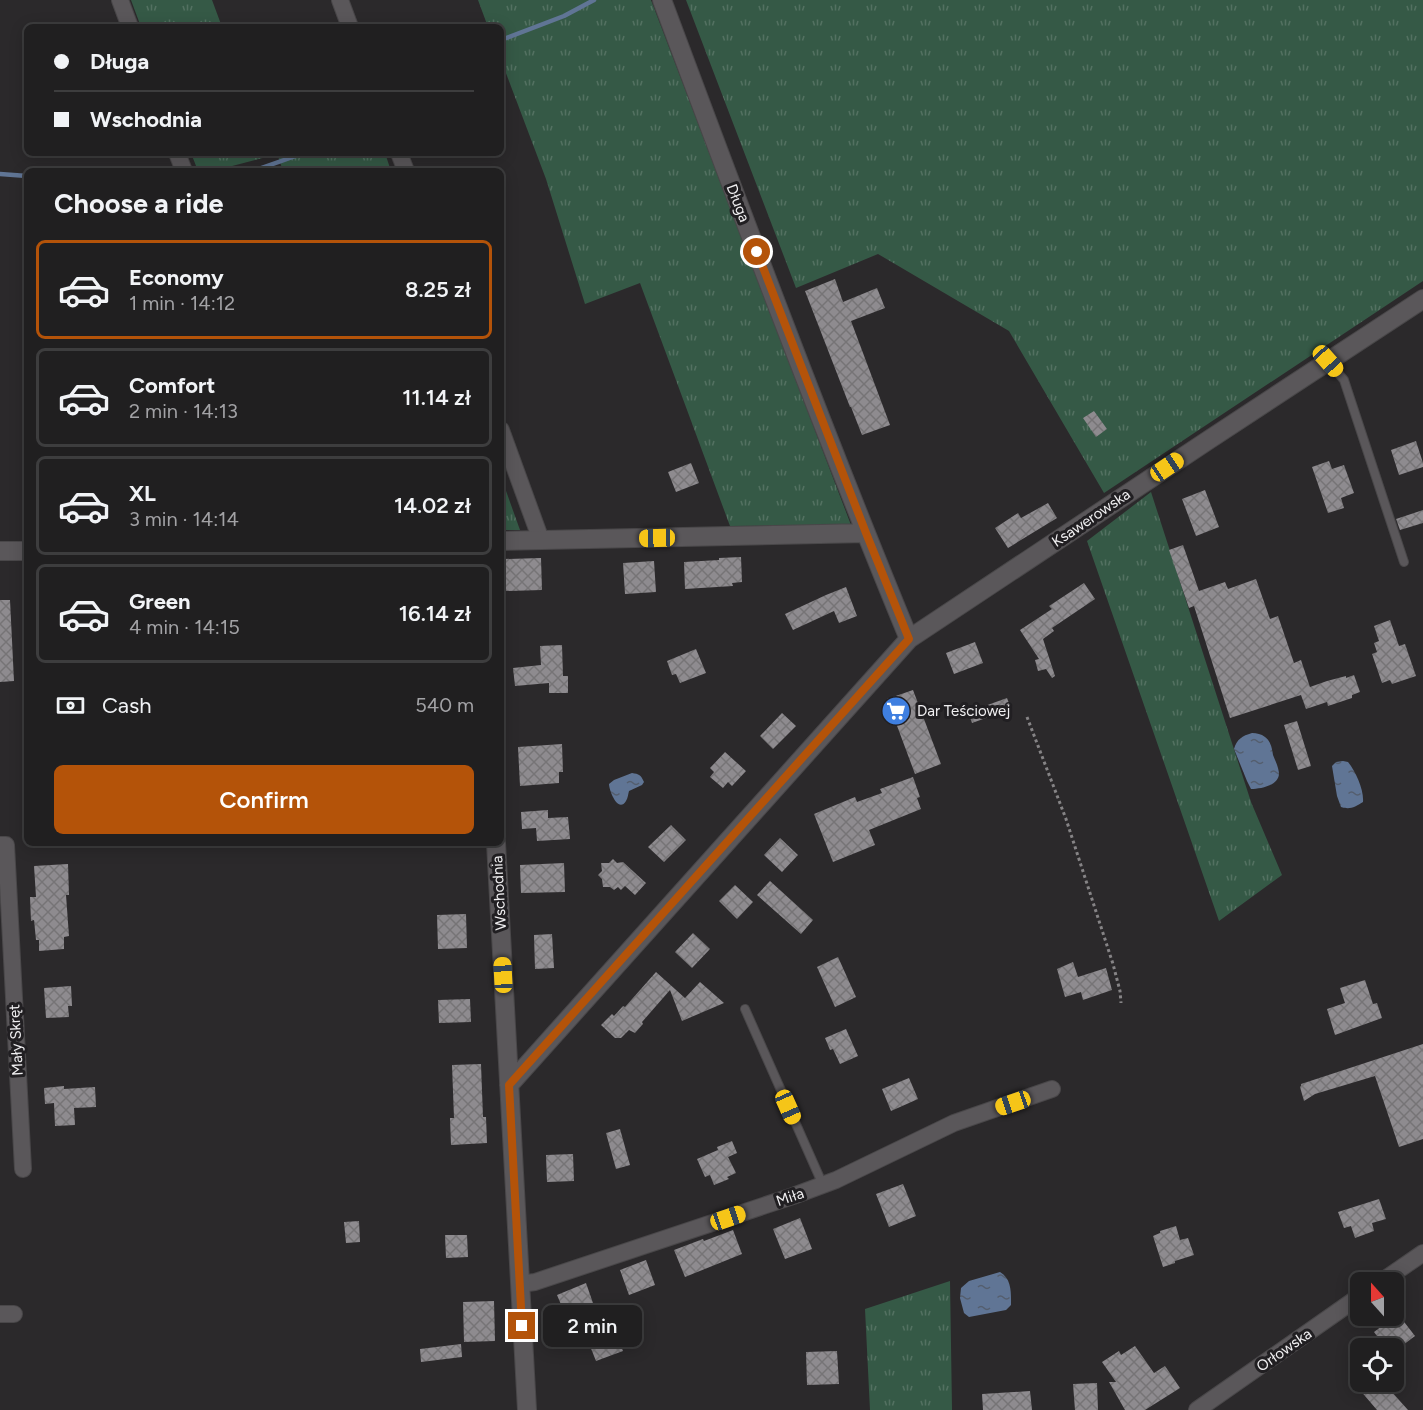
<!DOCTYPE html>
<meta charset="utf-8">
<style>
:root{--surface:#201f20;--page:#282729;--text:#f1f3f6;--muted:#a2a2a5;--line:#3d3d3e;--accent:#b45309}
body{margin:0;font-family:Figtree,sans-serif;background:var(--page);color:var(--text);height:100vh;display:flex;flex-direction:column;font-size:22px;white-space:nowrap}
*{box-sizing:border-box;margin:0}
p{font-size:20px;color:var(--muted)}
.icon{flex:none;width:33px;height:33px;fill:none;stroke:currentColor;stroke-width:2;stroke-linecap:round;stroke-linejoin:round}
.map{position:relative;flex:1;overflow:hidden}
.details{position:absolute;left:24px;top:168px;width:480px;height:678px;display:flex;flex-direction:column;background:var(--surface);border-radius:9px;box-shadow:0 3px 15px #0003,0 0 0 2px var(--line)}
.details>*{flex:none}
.hud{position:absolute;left:24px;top:24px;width:480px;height:132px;border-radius:9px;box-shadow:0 3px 15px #0003,0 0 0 2px var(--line);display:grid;align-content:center;height:132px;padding:0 30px;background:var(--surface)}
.needle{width:39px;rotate:339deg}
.fabs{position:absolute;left:1350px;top:1272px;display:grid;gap:12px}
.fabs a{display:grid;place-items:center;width:54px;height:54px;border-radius:9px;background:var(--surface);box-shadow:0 3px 15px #0003,0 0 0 2px var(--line);font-size:30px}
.end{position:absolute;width:27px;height:27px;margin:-14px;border:8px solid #b45309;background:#fff;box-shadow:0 0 0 3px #fff}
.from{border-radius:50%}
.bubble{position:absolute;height:42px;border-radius:9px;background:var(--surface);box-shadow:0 3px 15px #0003,0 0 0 2px var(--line);font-size:20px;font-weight:600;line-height:42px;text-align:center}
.car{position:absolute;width:18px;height:36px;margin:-18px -9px;border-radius:8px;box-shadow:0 0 4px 2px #0007;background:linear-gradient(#f5c518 24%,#345 0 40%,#f5c518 0 76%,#345 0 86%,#f5c518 0)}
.hud b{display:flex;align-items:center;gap:21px;height:57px;font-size:22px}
.hud b+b{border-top:2px solid var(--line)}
.hud i{width:15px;height:15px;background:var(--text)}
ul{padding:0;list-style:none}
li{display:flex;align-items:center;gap:18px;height:99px;margin:0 12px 9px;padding:0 18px;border:3px solid var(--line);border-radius:9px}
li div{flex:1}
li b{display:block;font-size:22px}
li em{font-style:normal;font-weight:600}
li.selected{border-color:var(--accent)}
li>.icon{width:54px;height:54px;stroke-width:1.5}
h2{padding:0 30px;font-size:27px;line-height:72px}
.pay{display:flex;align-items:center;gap:15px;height:66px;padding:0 30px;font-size:22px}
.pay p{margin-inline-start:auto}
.primary-button{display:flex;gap:12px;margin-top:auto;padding:12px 30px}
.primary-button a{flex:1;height:69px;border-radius:9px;background:var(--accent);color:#fff;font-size:24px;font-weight:600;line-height:69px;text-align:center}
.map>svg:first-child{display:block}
.grass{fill:url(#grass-tufts)}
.water{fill:url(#water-ripples)}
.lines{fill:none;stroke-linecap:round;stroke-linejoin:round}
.stream{stroke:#607595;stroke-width:4.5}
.building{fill:url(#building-cross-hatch)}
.lane-casing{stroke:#494749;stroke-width:10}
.street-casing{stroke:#494749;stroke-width:18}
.secondary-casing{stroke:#494749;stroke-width:20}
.path{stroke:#868486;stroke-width:3;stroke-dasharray:3 3;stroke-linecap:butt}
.lane{stroke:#5a575a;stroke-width:8}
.street{stroke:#5a575a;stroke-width:16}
.secondary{stroke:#5a575a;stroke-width:18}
.route{stroke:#b45309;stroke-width:8}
.labels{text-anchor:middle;stroke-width:6;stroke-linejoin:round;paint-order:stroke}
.street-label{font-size:15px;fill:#f0eff1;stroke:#211f22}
.poi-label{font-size:15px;fill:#f0eff1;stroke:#211f22;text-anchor:start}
</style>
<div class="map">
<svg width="1423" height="1410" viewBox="0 0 1423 1410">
<defs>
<pattern id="grass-tufts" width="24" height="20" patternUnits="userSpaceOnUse" patternTransform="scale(1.5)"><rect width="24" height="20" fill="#355946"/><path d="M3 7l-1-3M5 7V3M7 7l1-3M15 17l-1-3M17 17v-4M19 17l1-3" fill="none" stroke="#537161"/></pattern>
<pattern id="water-ripples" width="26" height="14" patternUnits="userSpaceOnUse" patternTransform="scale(1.5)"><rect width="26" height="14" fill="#607595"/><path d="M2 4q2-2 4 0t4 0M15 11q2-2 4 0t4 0" fill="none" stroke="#545e6e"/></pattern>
<pattern id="building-cross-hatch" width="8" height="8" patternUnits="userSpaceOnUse" patternTransform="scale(1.5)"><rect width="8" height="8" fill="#8e8b8f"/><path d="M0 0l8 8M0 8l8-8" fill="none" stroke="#767476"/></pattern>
</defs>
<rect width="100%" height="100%" fill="#2b292b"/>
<path class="grass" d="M131,0H212L222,27H141Z
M478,0H651L851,525L730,526L640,283L585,304L546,179L501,60V27H488Z
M686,0H1423V281L1104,493L1009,331L878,254L796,288Z
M191,153H269L270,156L213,171H198Z
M277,153H385L391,171H283Z
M501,477L520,530H501Z
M1151,492L1251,802L1282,875L1219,921L1087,541Z
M950,1281L952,1410H870L865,1309Z"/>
<path class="water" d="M1252,733C1257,733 1261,734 1265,737C1271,741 1272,749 1273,755C1275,760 1279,768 1279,774C1278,786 1260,789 1251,789L1247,781L1234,749C1237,739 1242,736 1252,733Z
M1343,761L1348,762C1356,772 1364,790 1363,802C1355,807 1350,810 1341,807L1337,796L1332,766L1336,762Z
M632,773C639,774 641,775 644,782L642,785L629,791C628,794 628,798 626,801C618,814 609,790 609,784L614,780Z
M1000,1272C1012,1279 1011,1293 1011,1305L1006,1310L969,1317L964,1313L960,1298L961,1288L969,1281Z"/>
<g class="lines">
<path class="stream" d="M501,40L564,16L594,0
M253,171L304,153
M0,174L27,176"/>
</g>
<path class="building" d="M835,279L843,302L877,288L885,308L851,321L890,425L862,435L851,407H850L805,291Z
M1094,411L1107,429L1096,437L1083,418Z
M1416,441L1423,463V467L1399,475L1391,450Z
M1329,461L1332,469L1344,465L1354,493L1341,498L1344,508L1328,513L1312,467Z
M691,463L699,483L676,492L668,472Z
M1205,490L1219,527L1196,536L1182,499Z
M1048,503L1057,518L1008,548L995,528L1018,513L1021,518Z
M1423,510V523L1400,530L1396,519Z
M1183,545L1199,591L1225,582L1228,589L1256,579L1270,619L1278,616L1294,663L1301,660L1310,687L1327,681L1346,676V678L1354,675L1360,692L1352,695V698L1328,706L1327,702L1306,709L1301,695L1230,718L1194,606L1189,608L1169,550Z
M741,557L742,582L732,583L733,586L685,589L684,562L719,560V558Z
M541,558L542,590L504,591V559Z
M654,561L656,592L625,594L623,563Z
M1084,583L1095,599L1052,628L1054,631L1043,639L1055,676L1052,678L1046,669L1038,671L1035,660L1039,659L1020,630L1052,609L1049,606Z
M846,587L857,616L839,623L834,611L793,630L785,614L826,595Z
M0,600H10L14,681L0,682Z
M1390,620L1399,646L1405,644L1416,676L1392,684L1390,680L1382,683L1372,654L1377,652L1374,643L1379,641L1374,626Z
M975,642L983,663L954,674L946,653Z
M562,645L563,676H568V693H549V683L515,686L513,668L541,665L540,646Z
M696,649L706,673L680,683L676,674L672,675L667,661Z
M913,690L941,764L915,774L887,699Z
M1007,698L1011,709L972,723L968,712Z
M782,713L796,726L773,749L760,736Z
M1297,721L1311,766L1298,770L1284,725Z
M562,744L563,772H559V783L520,786L518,747Z
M725,752L746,771L732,786L728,782L723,788L710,777L714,772L710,768Z
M913,777L920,797L917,798L921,809L869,830L875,845L833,862L814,814L855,797L857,802L882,793L880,789Z
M548,810V818L568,817L570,839L537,841L536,828L522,829L521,812Z
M671,825L686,840L664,862L648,847Z
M780,838L798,855L782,872L764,855Z
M613,859L617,863L623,862L646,883L635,895L625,886L621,890L618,887L614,890L610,887H603L602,879L598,875L602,871L601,863H609Z
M564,863L565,892L521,893L520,865Z
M68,864L69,895H66L69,936L64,937V949L39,951V940H36L34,920L31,921L30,897H36L34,866Z
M770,881L813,920L801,934L757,895Z
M735,885L753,902L737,919L719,901Z
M466,914L467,948L438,949L437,915Z
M693,933L710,949L692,968L675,952Z
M552,934L554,968L535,969L534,935Z
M838,957L856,997L835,1007L817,967Z
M1073,962L1078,977L1106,968L1112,990L1083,1000L1081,992L1065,997L1057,969Z
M656,972L685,998L700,982L724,1003L682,1021L670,990L642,1022L643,1024L635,1033L629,1030L621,1038H615L601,1025L612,1014L614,1016L623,1006L625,1007Z
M1365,980L1373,1004L1377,1003L1382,1018L1335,1035L1327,1009L1345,1003L1340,988Z
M71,986L72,1006H68L69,1017L46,1018L44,988Z
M470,999L471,1022L439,1023L438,1000Z
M846,1029L858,1056L840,1064L833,1049L830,1050L825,1038Z
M1423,1044V1139L1399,1147L1375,1076L1315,1094L1304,1101L1300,1087L1301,1086V1084Z
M481,1064L483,1117H486L487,1143L451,1145L450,1118H454L452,1065Z
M909,1078L918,1099L891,1111L882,1089Z
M64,1086V1089L95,1087L96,1107L74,1108L75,1125L55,1126L54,1103L45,1104L44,1088Z
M620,1129L630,1165L616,1169L606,1133Z
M732,1141L737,1153L728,1157L736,1173L727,1177L729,1179L714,1185L710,1175L705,1177L697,1159L718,1150L717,1147Z
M573,1154L574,1181L547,1182L546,1155Z
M903,1184L916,1216L889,1227L876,1194Z
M1379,1199L1386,1219L1372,1223L1374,1231L1355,1238L1351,1226L1344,1228L1338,1212Z
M800,1218L812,1249L785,1259L773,1229Z
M359,1221L360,1242L346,1243L344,1222Z
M1176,1226L1180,1240L1188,1238L1194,1255L1175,1261V1263L1163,1267L1153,1236L1160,1233V1231Z
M733,1230L742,1254L685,1277L674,1250L703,1239L704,1241Z
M445,1235H467L468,1257L446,1258Z
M646,1260L655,1285L629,1295L620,1270Z
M586,1283L593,1303L565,1314L557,1295Z
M494,1301L495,1341L464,1342L463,1302Z
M1398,1314L1415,1336L1399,1348H1386L1374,1332Z
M613,1326L623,1351L596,1361L586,1336Z
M461,1344L462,1357L421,1362L420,1349Z
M1135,1346L1154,1373L1165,1366L1180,1388L1145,1410H1125L1109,1382H1116L1102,1362L1119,1351L1121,1355Z
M837,1351L839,1384L807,1385L806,1352Z
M1353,1382H1383L1408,1410H1377Z
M1097,1383L1098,1410H1075L1073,1384Z
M1030,1391L1032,1410H983L982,1394Z"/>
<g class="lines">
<g class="lane-casing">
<path id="lane" d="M1328,361L1344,380L1404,562
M745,1009L823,1185"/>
</g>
<g class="street-casing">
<path id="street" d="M120,0L130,27
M340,0L350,27
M177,153L184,171
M399,153L406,171
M501,430L541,540
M0,845H6L23,1169
M1381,1282L1423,1253
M520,1284L535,1282L793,1196L836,1180L954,1123L1052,1089
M0,1314H14
M1197,1410L1360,1296"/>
</g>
<g class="secondary-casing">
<path id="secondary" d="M662,0C742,214 822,428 909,639
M501,541L866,533
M0,551H27
M496,843L527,1410
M509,1085L909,639L1207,441L1423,299"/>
</g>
<path class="path" d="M1027,717L1066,819L1113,964L1120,991L1121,1003"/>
<use href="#lane" class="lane"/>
<use href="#street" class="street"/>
<use href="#secondary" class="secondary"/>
</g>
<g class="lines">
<path class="route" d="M522,1326L509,1085L909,639L866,533L757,252"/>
</g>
<defs>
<g id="supermarket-disc" transform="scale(1.5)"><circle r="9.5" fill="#3f7fe0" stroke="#211f22"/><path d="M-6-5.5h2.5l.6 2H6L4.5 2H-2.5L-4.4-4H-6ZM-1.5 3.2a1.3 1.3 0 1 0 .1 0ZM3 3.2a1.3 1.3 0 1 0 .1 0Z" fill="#fff"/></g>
</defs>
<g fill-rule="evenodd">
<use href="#supermarket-disc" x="896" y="711"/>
</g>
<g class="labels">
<g class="street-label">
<text transform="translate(738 203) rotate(69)" y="5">Długa</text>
<text transform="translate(1091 518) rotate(-34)" y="5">Ksawerowska</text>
<text transform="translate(499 893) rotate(-93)" y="5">Wschodnia</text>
<text transform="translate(16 1040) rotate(-93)" y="5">Mały Skręt</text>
<text transform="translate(790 1197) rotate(-19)" y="5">Miła</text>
<text transform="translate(1284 1350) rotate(-35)" y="5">Orłowska</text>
</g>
<g class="poi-label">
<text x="917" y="716">Dar Teściowej</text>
</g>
</g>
</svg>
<div class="fabs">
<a><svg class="needle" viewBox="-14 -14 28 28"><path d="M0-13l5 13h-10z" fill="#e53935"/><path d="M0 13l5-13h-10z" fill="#a2a2a5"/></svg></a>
<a><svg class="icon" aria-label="locate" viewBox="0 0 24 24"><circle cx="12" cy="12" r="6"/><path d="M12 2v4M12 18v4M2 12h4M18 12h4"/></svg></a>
</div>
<i class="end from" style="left:757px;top:252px"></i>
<i class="end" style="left:522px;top:1326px"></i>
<div class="bubble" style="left:543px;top:1305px;width:99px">2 min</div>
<i class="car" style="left:1328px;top:361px;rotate:138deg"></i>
<i class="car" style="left:1167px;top:467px;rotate:56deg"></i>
<i class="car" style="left:657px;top:538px;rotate:269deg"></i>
<i class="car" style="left:503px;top:975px;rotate:357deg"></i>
<i class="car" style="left:1013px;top:1103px;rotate:251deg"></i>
<i class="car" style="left:788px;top:1107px;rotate:156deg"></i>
<i class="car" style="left:728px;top:1218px;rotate:71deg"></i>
<div class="hud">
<b><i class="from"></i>Długa</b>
<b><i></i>Wschodnia</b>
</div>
<section class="details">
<h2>Choose a ride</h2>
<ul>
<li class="selected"><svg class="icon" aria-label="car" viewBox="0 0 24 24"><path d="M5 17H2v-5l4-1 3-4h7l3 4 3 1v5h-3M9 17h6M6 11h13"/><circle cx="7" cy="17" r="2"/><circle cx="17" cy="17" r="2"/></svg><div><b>Economy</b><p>1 min · 14:12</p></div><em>8.25 zł</em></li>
<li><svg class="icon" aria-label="car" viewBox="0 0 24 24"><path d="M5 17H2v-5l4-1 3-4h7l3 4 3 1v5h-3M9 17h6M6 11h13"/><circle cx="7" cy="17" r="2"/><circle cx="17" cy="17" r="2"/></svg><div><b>Comfort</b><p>2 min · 14:13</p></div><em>11.14 zł</em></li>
<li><svg class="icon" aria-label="car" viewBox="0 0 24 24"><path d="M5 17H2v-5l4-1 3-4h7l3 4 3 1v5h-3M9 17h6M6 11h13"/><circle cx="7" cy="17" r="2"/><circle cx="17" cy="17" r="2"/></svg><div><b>XL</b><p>3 min · 14:14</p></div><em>14.02 zł</em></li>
<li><svg class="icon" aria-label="car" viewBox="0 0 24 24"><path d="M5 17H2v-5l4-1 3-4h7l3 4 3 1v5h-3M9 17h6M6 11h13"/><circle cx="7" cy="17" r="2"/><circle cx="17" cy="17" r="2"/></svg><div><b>Green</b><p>4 min · 14:15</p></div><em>16.14 zł</em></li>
</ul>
<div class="pay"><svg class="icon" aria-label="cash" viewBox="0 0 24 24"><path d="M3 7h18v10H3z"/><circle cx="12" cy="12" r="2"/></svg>Cash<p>540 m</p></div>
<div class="primary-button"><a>Confirm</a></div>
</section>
</div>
